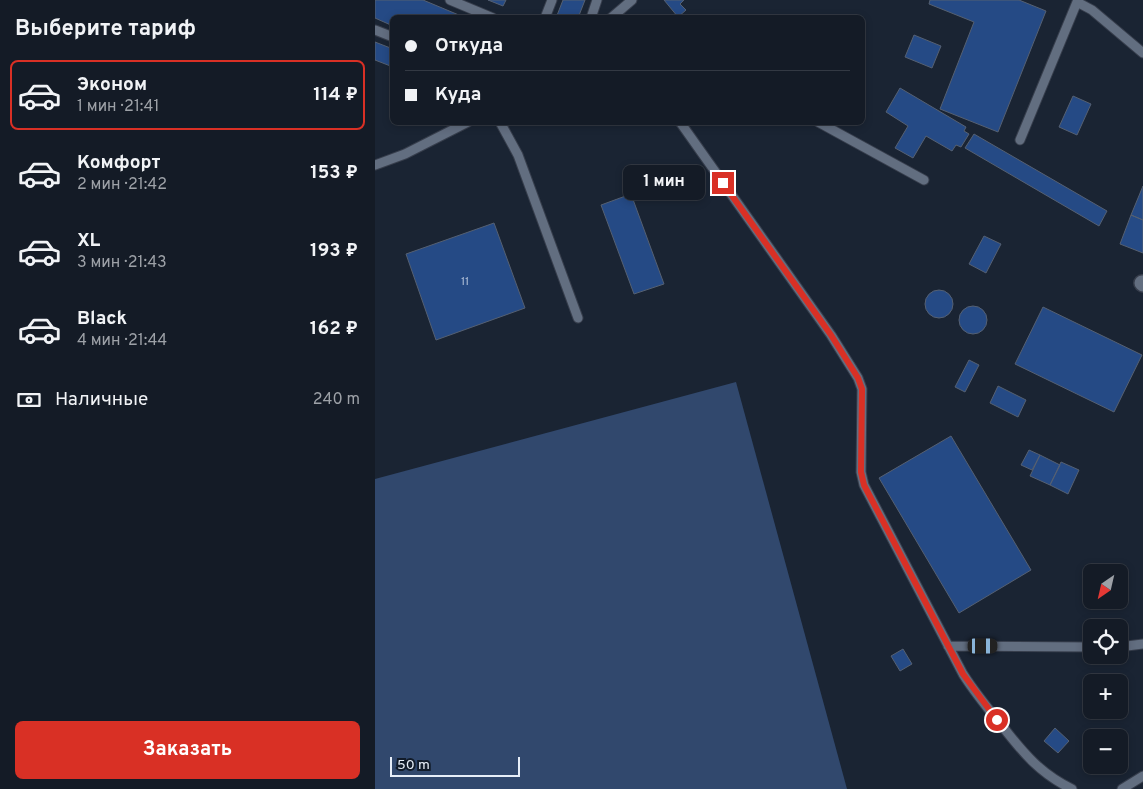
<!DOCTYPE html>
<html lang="ru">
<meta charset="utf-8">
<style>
:root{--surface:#141b26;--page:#1d242e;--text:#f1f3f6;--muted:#9da1a7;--line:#333943;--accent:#d93025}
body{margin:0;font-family:Overpass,sans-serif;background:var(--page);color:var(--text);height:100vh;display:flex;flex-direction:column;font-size:19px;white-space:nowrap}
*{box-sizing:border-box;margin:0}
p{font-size:16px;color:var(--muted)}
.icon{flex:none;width:28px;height:28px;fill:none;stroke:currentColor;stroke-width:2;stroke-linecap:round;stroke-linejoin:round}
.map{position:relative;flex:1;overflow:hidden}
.details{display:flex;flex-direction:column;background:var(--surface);width:375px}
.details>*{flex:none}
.hud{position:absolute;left:15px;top:15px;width:475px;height:110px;border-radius:8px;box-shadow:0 2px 8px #0003,0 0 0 1px var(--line);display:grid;align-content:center;height:110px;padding:0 15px;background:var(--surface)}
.needle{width:32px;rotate:214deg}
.fabs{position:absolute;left:708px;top:564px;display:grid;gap:10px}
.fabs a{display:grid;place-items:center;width:45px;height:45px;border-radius:8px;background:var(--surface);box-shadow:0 2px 8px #0003,0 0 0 1px var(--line);font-size:25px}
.scale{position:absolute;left:15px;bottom:12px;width:130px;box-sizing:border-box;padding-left:5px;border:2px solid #e7eef8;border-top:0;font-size:14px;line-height:18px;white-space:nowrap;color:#e7eef8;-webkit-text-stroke:4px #111b29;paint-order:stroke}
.end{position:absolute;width:22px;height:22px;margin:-11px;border:6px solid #d93025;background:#fff;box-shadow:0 0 0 2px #fff}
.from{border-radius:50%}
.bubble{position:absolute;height:35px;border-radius:8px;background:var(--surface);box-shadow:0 2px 8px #0003,0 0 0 1px var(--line);font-size:16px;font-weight:700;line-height:35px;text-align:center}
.car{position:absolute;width:15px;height:30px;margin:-15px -8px;border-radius:6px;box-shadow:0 0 4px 1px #0007;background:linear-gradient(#222 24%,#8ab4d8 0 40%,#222 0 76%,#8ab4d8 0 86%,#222 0)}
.hud b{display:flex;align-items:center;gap:18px;height:48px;font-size:19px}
.hud b+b{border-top:1px solid var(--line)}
.hud i{width:12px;height:12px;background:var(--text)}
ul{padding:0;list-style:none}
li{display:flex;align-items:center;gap:15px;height:70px;margin:0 10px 8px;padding:0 5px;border:2px solid transparent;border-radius:8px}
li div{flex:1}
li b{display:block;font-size:19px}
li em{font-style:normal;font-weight:700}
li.active{border-color:var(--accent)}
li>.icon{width:45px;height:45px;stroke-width:1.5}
h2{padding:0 15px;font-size:22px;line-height:60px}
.pay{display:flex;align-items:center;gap:12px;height:55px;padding:0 15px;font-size:19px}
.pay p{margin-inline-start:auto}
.action{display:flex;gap:10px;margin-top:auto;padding:10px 15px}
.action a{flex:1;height:58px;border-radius:8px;background:var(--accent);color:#fff;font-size:20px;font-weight:700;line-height:58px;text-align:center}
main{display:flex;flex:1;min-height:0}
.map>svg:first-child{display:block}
.green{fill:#31486d}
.building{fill:#254a85;stroke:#556072}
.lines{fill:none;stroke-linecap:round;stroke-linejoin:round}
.lane-casing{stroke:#373e4c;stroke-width:11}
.street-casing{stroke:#373e4c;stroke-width:18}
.lane{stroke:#626e80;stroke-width:9}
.street{stroke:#626e80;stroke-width:15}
.route{stroke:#d93025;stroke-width:6}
.labels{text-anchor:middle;stroke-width:4;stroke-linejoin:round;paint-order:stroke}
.number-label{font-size:11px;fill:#b6c5db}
</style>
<main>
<section class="details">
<h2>Выберите тариф</h2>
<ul>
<li class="active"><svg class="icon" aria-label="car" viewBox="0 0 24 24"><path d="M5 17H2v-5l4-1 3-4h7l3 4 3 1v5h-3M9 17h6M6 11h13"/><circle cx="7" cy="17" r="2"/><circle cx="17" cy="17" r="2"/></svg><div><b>Эконом</b><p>1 мин · 21:41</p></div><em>114 ₽</em></li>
<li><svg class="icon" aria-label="car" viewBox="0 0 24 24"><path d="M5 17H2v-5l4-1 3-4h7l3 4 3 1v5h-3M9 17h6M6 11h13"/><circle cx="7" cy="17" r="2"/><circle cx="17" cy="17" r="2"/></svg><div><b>Комфорт</b><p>2 мин · 21:42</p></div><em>153 ₽</em></li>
<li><svg class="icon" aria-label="car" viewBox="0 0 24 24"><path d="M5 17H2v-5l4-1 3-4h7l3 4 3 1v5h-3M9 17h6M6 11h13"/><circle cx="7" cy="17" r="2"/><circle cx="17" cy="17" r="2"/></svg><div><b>XL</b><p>3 мин · 21:43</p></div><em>193 ₽</em></li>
<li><svg class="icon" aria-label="car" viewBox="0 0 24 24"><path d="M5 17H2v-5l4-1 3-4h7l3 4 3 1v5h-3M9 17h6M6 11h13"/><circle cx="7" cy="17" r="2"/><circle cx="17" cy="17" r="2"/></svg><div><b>Black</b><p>4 мин · 21:44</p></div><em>162 ₽</em></li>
</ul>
<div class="pay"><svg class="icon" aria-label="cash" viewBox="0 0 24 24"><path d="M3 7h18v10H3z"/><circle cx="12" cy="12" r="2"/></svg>Наличные<p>240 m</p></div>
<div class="action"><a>Заказать</a></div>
</section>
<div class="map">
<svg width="768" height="789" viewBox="0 0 768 789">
<rect width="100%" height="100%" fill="#1a2433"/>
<path class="green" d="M361,382L472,789H0V479Z"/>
<path class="building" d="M0,0H48L91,18H18V26L0,18Z
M113,0H131L128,6Z
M188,0H210L203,18H181Z
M289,0H309L305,4L311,10L303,17Z
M555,0H644L671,11L623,132L565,109L599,22L554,4Z
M539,35L566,46L557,68L530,57Z
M0,42L18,49V67L0,60Z
M525,88L591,127L589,131L594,134L586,147L581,145L577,151L551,136L538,158L520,148L533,126L511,112Z
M698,96L716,104L702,135L684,127Z
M599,134L732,211L724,226L590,148Z
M768,186V220L756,215Z
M256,194L289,284L259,294L226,205Z
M756,215L768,220V253L745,244Z
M119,223L150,308L61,340L31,254Z
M609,236L626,244L611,273L594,264Z
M550 304a14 14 0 1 1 28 0a14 14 0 1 1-28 0Z
M584 320a14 14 0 1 1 28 0a14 14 0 1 1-28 0Z
M668,307L767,355L739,412L640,364Z
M594,360L604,365L590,392L580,387Z
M623,386L651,400L643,417L615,403Z
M576,436L656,570L584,613L504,478Z
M654,450L665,455L657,470L646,465Z
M665,455L685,465L675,485L655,476Z
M686,462L704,470L693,494L675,485Z
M528,649L537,664L525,671L516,656Z
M680,728L694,741L683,753L669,741Z"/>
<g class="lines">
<g class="lane-casing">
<path id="lane" d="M75,0L118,18
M170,18L177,0
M216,18L222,0
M236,18L257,0
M0,30L18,37
M125,122L143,155L203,318
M305,122L456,335L483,378L487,389L486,472L489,485L588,674C600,693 614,710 628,727C649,754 666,774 697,789
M443,122L549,180
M645,140L702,2L717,10L768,53
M0,165L30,154L93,122
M573,646L716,647
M744,647L768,644
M747,789L768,776"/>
</g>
<g class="street-casing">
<path id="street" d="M767,283L768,284"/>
</g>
<use href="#lane" class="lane"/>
<use href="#street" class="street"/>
</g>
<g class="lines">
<path class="route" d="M348,183L456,335L483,378L487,389L486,472L489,485L588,674L622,720"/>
</g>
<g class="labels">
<g class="number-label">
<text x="90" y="285">11</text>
</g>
</g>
</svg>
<div class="fabs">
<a><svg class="needle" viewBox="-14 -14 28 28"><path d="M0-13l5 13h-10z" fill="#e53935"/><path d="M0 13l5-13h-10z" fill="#9da1a7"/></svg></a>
<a><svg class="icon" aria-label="locate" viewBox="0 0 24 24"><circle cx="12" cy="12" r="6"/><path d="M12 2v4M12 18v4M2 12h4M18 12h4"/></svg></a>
<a>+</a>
<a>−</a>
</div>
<div class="scale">50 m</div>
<i class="end from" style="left:622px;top:720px"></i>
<i class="end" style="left:348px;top:183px"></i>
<div class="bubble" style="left:248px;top:165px;width:82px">1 мин</div>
<i class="car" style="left:608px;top:646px;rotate:90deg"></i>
<div class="hud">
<b><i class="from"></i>Откуда</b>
<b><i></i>Куда</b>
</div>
</div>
</main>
